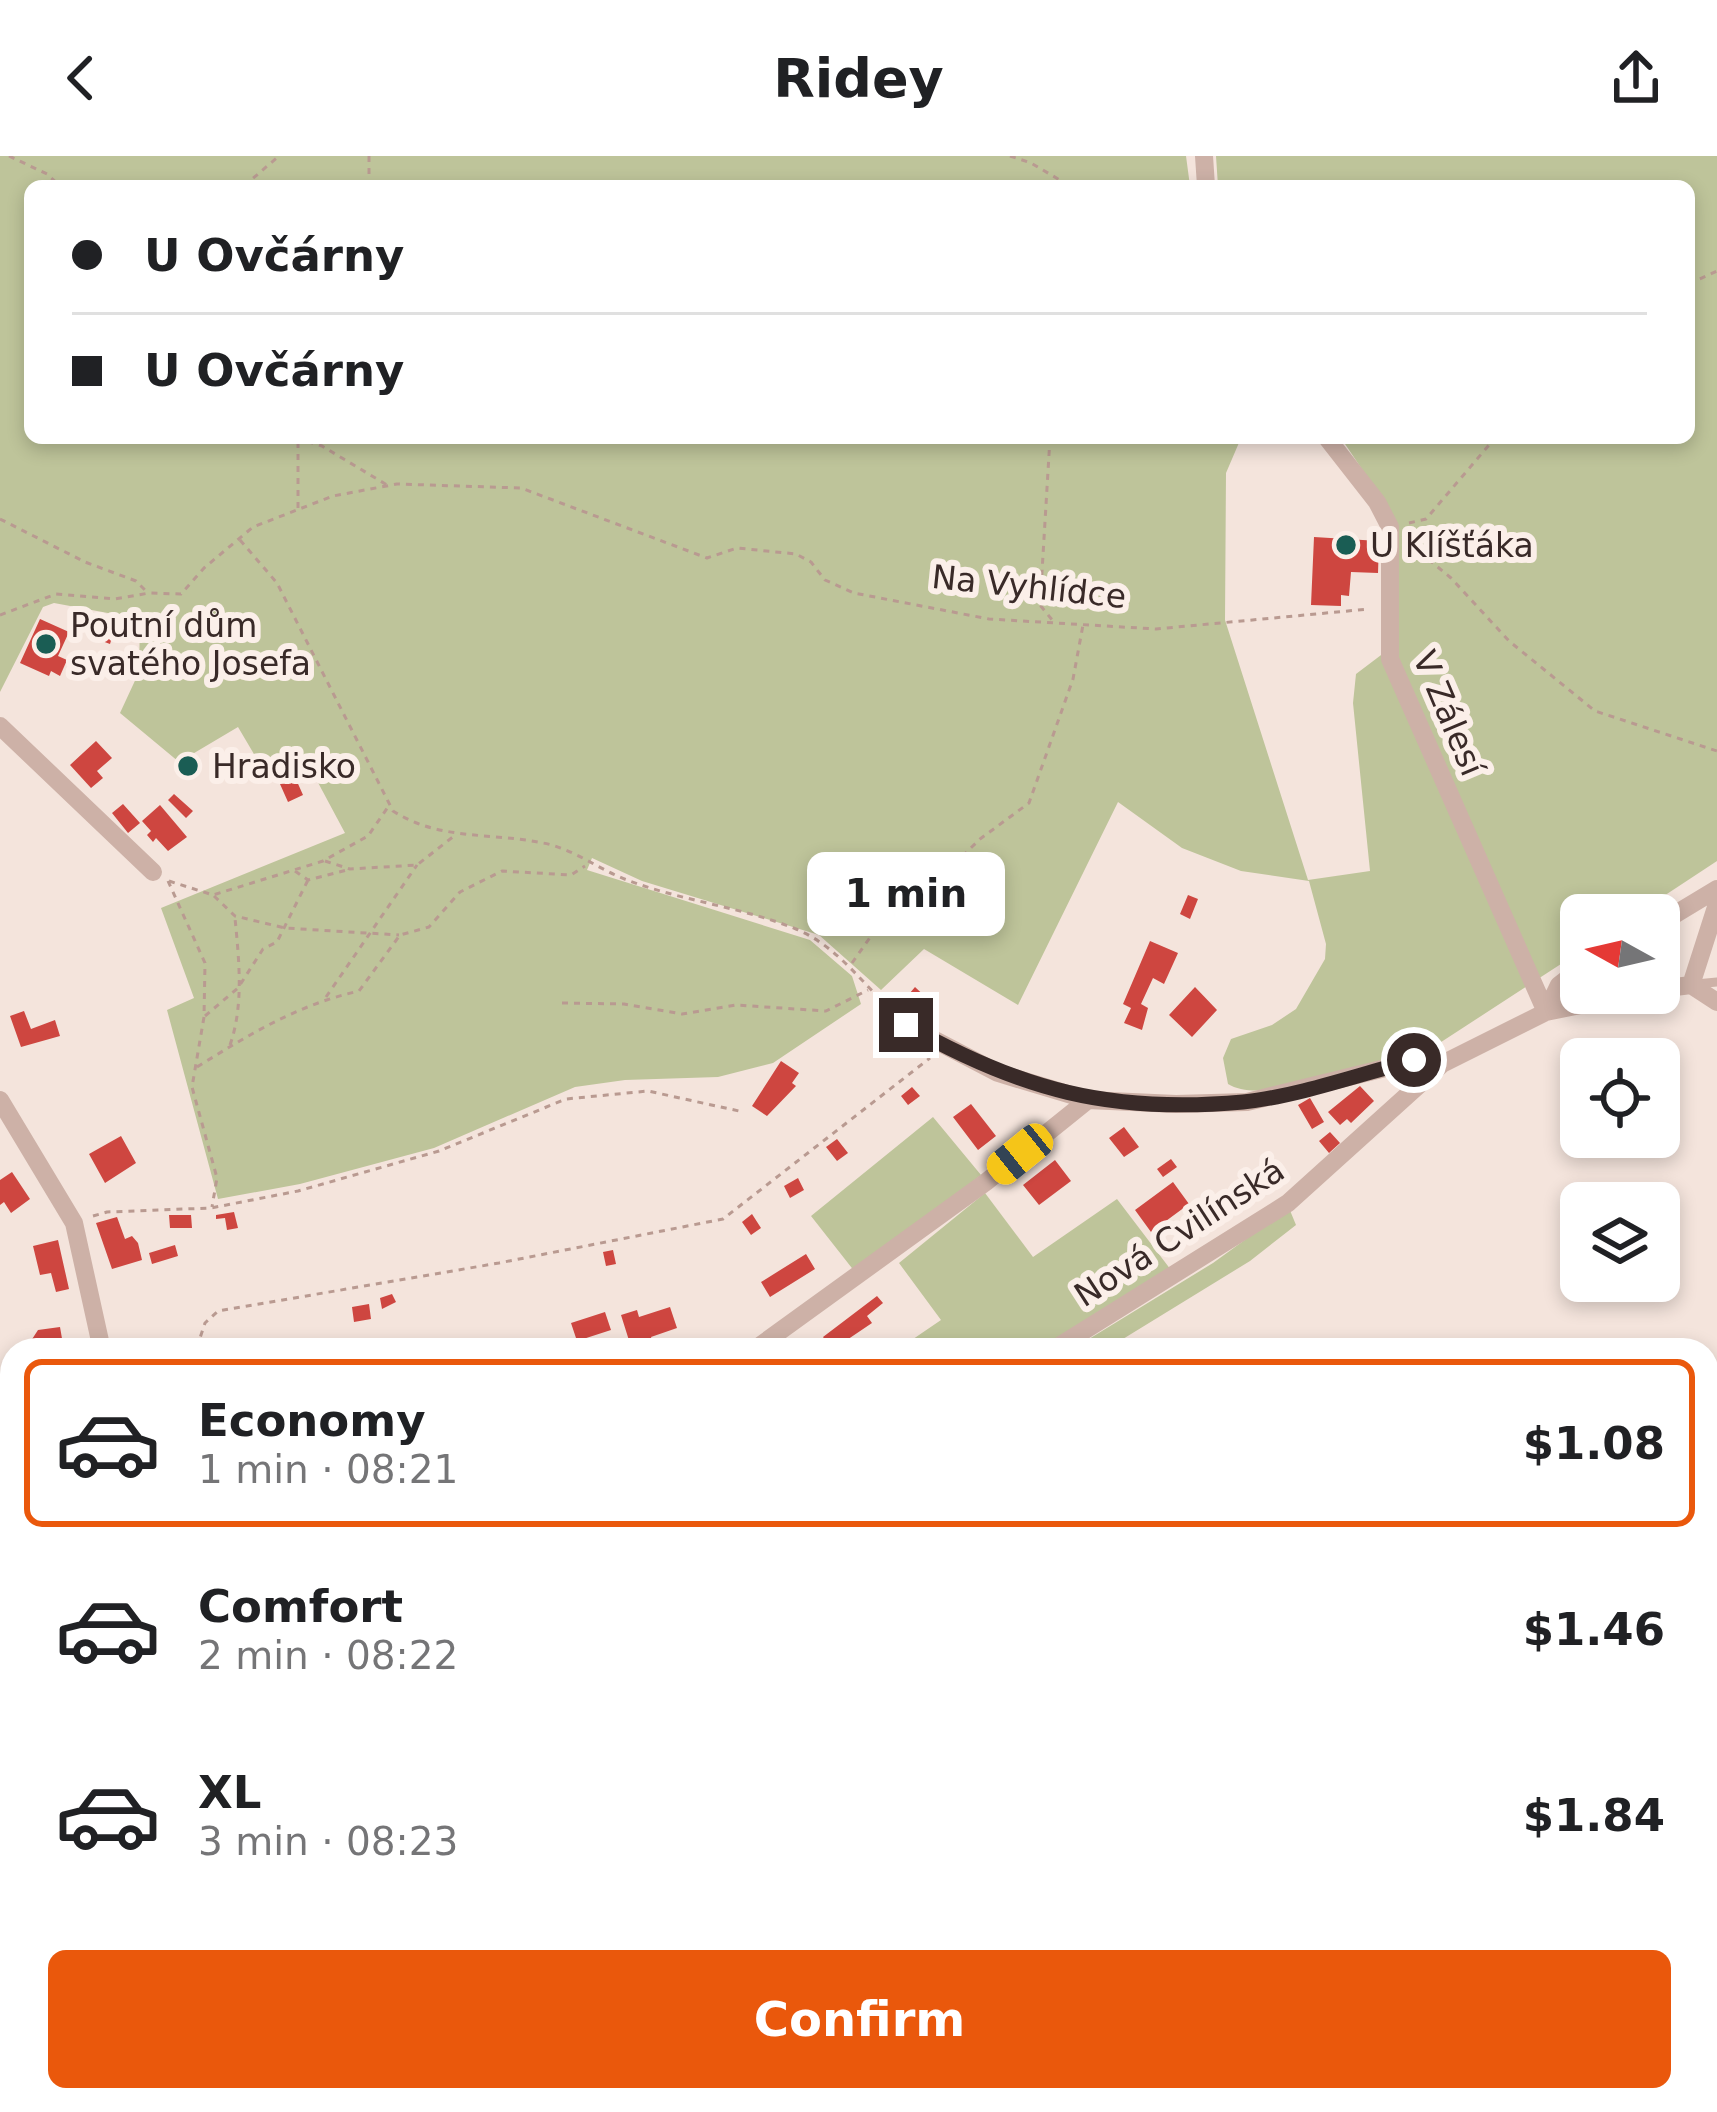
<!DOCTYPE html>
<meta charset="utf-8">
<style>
:root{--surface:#fff;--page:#f2f2f2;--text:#202124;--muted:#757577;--line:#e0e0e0;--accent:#ea580c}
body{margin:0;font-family:"DejaVu Sans",sans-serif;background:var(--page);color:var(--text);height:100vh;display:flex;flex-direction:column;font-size:45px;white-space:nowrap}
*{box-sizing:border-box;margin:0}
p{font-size:39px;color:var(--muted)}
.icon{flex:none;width:66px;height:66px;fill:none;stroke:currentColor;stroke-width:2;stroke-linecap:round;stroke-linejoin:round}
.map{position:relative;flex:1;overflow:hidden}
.panel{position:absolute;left:0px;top:1182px;width:1719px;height:774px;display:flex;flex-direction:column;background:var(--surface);border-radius:36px 36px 0 0;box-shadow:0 6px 18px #0003}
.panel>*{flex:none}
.hud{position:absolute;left:24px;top:24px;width:1671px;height:264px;border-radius:18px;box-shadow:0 6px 18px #0003;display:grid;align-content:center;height:264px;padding:0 48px;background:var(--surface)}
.needle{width:78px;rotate:278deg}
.fabs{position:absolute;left:1560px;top:738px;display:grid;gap:24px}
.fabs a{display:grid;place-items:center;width:120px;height:120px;border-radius:18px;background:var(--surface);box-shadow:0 6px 18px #0003;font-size:60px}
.end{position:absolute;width:54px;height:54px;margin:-27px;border:15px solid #392a28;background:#fff;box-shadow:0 0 0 6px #fff}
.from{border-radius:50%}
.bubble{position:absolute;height:84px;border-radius:18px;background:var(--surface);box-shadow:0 6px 18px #0003;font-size:39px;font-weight:800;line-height:84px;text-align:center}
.car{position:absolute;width:36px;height:72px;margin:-36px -18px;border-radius:15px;box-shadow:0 0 9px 3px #0007;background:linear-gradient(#f5c518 24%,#345 0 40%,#f5c518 0 76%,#345 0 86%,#f5c518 0)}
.hud b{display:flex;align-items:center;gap:42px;height:114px;font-size:45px}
.hud b+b{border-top:3px solid var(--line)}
.hud i{width:30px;height:30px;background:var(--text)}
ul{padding:21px 0 0;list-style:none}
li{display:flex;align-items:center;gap:36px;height:168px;margin:0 24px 18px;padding:0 24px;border:6px solid transparent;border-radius:18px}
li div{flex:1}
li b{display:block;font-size:45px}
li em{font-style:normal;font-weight:800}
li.current{border-color:var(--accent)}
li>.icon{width:108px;height:108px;stroke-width:1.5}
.primary-button{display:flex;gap:24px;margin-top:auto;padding:24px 48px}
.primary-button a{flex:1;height:138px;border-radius:18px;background:var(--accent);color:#fff;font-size:48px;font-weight:800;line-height:138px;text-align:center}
header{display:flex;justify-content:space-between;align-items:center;height:156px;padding:0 48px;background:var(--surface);font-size:54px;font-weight:800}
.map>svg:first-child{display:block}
.green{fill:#bec49a}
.building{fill:#ce4640}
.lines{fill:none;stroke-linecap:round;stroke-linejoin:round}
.path{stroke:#b99a91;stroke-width:3;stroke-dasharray:6 6;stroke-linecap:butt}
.lane{stroke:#cdb1a7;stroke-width:9}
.street{stroke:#cdb1a7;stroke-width:18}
.route{stroke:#392a28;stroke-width:15}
.poi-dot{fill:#1a5d54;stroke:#fbefe9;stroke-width:4.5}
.labels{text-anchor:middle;stroke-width:12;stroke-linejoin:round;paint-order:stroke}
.poi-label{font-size:33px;fill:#392a28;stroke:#fbefe9;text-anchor:start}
.street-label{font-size:33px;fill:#392a28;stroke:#fbefe9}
</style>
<header><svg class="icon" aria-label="back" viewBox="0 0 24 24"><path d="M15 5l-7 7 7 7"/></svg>Ridey<svg class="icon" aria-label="share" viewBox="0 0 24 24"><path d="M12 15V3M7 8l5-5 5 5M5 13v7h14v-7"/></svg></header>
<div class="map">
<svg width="1717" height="1956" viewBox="0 0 1717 1956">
<rect width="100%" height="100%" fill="#f4e4dc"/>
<path class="green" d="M0,0H1186L1190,30H30V282H1241L1226,317L1225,464L1308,724L1370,715L1353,547L1356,518L1393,490L1394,361L1341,282H1689V30H1218L1216,0H1717V705L1635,759H1581V795L1435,890C1391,899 1267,953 1228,928L1223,902L1231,883L1272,869L1296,853L1325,803L1326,788L1309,725L1241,715L1182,692L1118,646L1018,849L924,793L881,834L819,779L642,725L592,702L587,714L810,784L852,820L861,848L773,907L718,921L625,924L575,931L434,992L300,1028L218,1043L167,854L194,842L161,752L345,677L299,591L261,610L238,571L179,606L120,557L139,516L140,463L54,447L43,451L0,536Z
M933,961L981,1019L855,1116L811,1060Z
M985,1037L1033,1101L1117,1043L1171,1114L1039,1194H897L941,1164L899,1107Z
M1289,1052L1296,1069L1250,1105L1105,1194H1071L1213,1107Z
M0,1355L12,1374V1456L0,1462Z
M0,1508L12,1525V1765L0,1766Z
M12,1772V1821L0,1820V1774Z
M12,1862V1944H783L775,1956H0V1863Z"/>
<path class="building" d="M1314,381L1379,385L1378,417L1351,416L1349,440L1341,439V450L1311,449Z
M40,463L69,476L58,500L67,504L60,520L51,515L49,520L20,507Z
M98,473L113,478L110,488L94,482Z
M96,585L112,602L97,615L103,622L91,632L70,609Z
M295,621L303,639L288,646L280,628Z
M174,638L193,655L186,662L168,644Z
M123,648L140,667L128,677L112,657Z
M160,649L187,681L168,695L156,682L153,686L147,679L151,675L142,665Z
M1188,739L1198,743L1190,763L1180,758Z
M1150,785L1178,797L1164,828L1153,822L1141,848L1148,852L1142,874L1124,867L1131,852L1123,848Z
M915,831L932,847L922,859L904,844Z
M1195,831L1217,854L1192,881L1169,859Z
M24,855L31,873L55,864L60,880L21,891L10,860Z
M781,905L799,917L792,927L796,930L767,960L752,950Z
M1360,930L1374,945L1351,967L1347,963L1340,969L1328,956Z
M912,931L920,940L908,949L901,940Z
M1310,942L1324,966L1312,973L1298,949Z
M971,948L996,980L978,994L953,961Z
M1124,971L1139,991L1124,1001L1109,982Z
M1330,976L1340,987L1329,997L1319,985Z
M121,980L136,1007L105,1027L89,998Z
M837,983L848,997L837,1005L826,991Z
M1171,1003L1177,1011L1163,1021L1157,1013Z
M1055,1004L1071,1025L1039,1049L1023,1029Z
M12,1016L30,1043L11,1057L4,1046L0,1049V1024Z
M798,1022L804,1034L790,1042L784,1030Z
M1173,1026L1189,1048L1151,1076L1135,1054Z
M234,1056L238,1072L227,1074L225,1062L216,1063V1059Z
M752,1058L761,1072L751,1079L742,1066Z
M169,1059H191L192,1072H170Z
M117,1061L125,1083L132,1080L138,1087L142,1104L112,1113L96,1067Z
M58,1084L69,1133L56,1136L51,1117L40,1119L33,1090Z
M175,1089L178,1100L152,1108L149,1097Z
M613,1094L616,1108L606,1110L603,1096Z
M806,1098L815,1113L770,1141L761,1126Z
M392,1138L396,1146L382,1153L380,1142Z
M877,1140L883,1147L867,1160L872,1167L832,1194L823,1181Z
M369,1148L371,1163L354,1166L352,1151Z
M670,1151L677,1172L651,1181L654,1191L632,1194L621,1159L637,1154L639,1161Z
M605,1156L611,1174L577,1185L571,1167Z
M60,1171L64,1194H25L38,1174Z"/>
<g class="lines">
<path class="path" d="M9,0L47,18L60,30
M1010,0L1031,7L1070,30
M244,30L279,0
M369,30V0
M1689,128L1717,115
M296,282L322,290L387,329
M1050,282L1040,449L1053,465
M298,352V284
M0,363L85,406L136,425L148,437
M1409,367L1426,363L1495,282
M240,384L277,427L393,655C440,685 490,676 543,687C572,692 600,714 627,724C682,745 742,751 796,773C837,790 862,827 893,856
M1410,388L1451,422L1509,485L1595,555L1717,595
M0,459L56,438L115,443L149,437L181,438L204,412L253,371L333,340L397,328L521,332L707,402L737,392L796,398L811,406L825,424L854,437L989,463L1156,473L1369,453
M325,705L350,713L417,709L454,680
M295,715L308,724L347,714
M168,725L205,807L204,861L192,931L217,1022L212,1051
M169,725L213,739L323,705L368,680L388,651
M214,740L235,760L285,772L399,779
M852,807L888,756L936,726L980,683L1029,647L1073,523L1083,469
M326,841L417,709
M562,847L624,848L682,858L736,849L826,855L868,834
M205,860L238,832L263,793L277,786L308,724
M230,889C244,849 239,804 235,762
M197,911C250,878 297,849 359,835L400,779L429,771L460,736L502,715L571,719L585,710
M93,1060L107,1056L211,1052L298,1035L439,995L566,943L648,935L739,955
M182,1194L199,1185L205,1167L218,1155L499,1107L723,1063L930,902
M0,1470L12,1465
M0,1770L12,1769
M0,1823H12
M458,1956L468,1944
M660,1956L669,1944"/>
<path class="lane" d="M1696,828L1717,826"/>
<path class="street" d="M1204,0L1206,30
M1327,282L1377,346L1390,371V503L1546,856
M0,570L153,716
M1659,768L1717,733
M1691,829L1717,748
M1659,833L1691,829L1717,846
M1546,856L1559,829L1581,812
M906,869L998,917L1088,944L1176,948L1247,946L1414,905L1442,908
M0,944L74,1067L102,1194
M754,1194L986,1026L1088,944
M1053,1194L1288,1047L1442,908L1546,856L1639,837
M290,1956L303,1944"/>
</g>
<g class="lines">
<path class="route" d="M906,869C1020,934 1111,958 1243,946C1295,941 1361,918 1414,904"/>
</g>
<g class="poi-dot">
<circle cx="1346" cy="389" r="12"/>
<circle cx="46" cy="488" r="12"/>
<circle cx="188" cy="610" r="12"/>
</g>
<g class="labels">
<g class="poi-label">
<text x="1370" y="401">U Klíšťáka</text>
<text x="70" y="481">Poutní dům<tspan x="70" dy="38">svatého Josefa</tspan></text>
<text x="212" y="622">Hradisko</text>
</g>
<g class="street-label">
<text transform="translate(1029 430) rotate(6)" y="12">Na Vyhlídce</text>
<text transform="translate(1449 557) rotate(67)" y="12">V Zálesí</text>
<text transform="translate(1179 1076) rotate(-33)" y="12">Nová Cvilínská</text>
</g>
</g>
</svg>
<div class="fabs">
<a><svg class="needle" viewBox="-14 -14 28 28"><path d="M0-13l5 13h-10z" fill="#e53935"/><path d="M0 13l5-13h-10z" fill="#757577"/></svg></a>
<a><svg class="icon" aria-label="locate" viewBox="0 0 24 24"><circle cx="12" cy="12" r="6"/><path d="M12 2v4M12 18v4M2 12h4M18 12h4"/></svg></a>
<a><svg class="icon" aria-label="layers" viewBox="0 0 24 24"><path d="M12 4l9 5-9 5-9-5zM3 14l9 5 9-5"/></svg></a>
</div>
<i class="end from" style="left:1414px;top:904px"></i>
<i class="end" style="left:906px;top:869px"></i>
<div class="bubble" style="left:807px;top:696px;width:198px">1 min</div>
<i class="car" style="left:1020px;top:998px;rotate:231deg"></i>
<div class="hud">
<b><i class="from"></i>U Ovčárny</b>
<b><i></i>U Ovčárny</b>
</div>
<section class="panel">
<ul>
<li class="current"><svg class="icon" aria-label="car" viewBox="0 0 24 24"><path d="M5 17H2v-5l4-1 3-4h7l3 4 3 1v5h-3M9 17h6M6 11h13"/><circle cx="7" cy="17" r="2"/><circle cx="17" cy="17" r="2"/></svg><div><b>Economy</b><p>1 min · 08:21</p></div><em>$1.08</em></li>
<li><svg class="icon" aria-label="car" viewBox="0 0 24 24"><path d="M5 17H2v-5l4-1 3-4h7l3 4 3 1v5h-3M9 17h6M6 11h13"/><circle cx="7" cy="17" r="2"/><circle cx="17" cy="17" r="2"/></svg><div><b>Comfort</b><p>2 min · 08:22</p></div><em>$1.46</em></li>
<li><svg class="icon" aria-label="car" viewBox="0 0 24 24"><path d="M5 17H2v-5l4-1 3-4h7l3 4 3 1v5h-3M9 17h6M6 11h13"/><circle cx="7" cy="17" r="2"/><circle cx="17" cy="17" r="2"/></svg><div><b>XL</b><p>3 min · 08:23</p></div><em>$1.84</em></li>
</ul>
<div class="primary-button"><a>Confirm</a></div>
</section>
</div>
